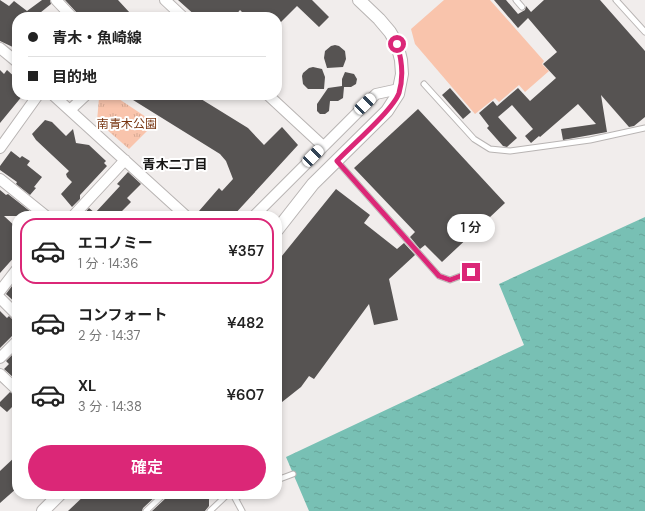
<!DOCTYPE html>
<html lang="ja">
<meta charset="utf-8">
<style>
:root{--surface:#fff;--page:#f6f6f6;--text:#222;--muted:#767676;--line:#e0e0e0;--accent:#db2777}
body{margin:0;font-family:"DM Sans","Noto Sans JP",sans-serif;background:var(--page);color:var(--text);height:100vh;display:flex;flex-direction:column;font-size:15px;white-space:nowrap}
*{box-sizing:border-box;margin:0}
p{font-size:13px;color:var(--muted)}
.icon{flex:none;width:22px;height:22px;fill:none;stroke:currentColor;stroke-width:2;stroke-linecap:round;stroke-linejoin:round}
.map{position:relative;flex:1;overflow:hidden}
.panel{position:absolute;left:12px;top:211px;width:270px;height:288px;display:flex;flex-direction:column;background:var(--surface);border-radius:16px;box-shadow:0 2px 6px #0003}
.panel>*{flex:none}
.guide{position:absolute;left:12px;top:12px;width:270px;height:88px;border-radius:16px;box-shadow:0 2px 6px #0003;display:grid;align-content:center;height:88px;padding:0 16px;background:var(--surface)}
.end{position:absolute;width:18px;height:18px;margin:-9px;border:5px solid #db2777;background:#fff;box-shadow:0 0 0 2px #fff}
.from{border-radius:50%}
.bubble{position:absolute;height:28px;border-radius:14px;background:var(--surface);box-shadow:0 2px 6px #0003;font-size:13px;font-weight:600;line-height:28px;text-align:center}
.car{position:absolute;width:12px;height:24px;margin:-12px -6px;border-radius:5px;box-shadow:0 0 3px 1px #0007;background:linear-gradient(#fff 24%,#345 0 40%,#fff 0 76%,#345 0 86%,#fff 0)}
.guide b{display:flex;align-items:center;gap:14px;height:38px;font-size:15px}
.guide b+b{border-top:1px solid var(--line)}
.guide i{width:10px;height:10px;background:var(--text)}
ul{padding:7px 0 0;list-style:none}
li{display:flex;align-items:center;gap:12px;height:66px;margin:0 8px 6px;padding:0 8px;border:2px solid transparent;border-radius:16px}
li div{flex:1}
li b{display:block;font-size:15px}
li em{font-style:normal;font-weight:600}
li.active{border-color:var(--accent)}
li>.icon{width:36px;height:36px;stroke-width:1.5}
.primary-button{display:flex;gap:8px;margin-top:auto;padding:8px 16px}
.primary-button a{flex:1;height:46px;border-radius:24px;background:var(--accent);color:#fff;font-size:16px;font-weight:600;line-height:46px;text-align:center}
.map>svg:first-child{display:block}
.grass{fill:url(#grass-tufts)}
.pitch{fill:#f9c4ac}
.water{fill:url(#water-ripples)}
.building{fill:#565352}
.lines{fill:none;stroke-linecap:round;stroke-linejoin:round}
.service-casing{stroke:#b8b4b3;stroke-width:7}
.minor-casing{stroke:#b8b4b3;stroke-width:12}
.tertiary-casing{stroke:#b8b4b3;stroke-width:14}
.service{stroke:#fff;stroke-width:5}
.minor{stroke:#fff;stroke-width:10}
.tertiary{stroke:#fff;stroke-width:12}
.route{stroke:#db2777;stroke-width:5}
.labels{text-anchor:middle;stroke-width:4;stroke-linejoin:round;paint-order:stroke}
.park-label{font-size:12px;fill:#783612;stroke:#fff}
.neighbourhood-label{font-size:13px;font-weight:bold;fill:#161514;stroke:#fff}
</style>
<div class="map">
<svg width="645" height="511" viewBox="0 0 645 511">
<defs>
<pattern id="grass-tufts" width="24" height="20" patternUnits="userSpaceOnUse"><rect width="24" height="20" fill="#f9c4ac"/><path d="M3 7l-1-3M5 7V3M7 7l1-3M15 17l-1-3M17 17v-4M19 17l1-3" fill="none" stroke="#d5a893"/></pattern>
<pattern id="water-ripples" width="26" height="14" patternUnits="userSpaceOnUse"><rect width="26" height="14" fill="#78c0b4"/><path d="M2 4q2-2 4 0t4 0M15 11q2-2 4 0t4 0" fill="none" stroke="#67a49a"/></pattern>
</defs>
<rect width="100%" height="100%" fill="#f1edec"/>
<path class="grass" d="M102,95H113L155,123L129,149L97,121L99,98Z"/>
<path class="pitch" d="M444,0H490L544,61L542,64L549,71L525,92L519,85L499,102L495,98L475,114L415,44L411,29Z"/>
<path class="water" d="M645,217V511H309L286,457L524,345L499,284Z"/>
<path class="building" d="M0,0L9,6L14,1L27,11L42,0H50L51,4L35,17H17V49L0,41Z
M65,0H118L130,13L125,17H78L77,13Z
M178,0H312L329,17L319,27L297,6L277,26V17H247L240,10L234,17H197Z
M494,0H506L518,14L525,10L526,6L531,12L544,0H600L645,51V117L634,126L629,127L601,95L607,132L563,140L561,129L596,124L578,104L540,137L539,136L531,143L525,136L533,129L512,105L498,117L517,138L507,147L503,146L487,128L489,126L479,113L493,101L497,106L518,88L530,101L556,78L543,64L557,52L528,18L518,28Z
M335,45L339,46L345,51L346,59L343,67L327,68L324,58L325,51L331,46Z
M313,67L322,69L325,77L324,89H308L303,84L302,76L303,73L309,68Z
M0,70L4,74L7,70L17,79V95H23L0,123Z
M345,72L354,74L357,79L356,84L351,87H344L343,98L338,101H330L329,111L325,114H320L317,111V104L328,88L342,86V79Z
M450,88L471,112L463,119L442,95Z
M125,95H201V99L248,128L264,145L282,127L298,145L233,216H205L199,211L219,188L222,191L233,179L226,161L220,154Z
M418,109L505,203L442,262L425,245L420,249L410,237L415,232L354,168Z
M45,120L52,122L66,136L73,129L76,143L89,145L106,161L104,163L107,166L80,195V199L72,207L61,194L72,182L67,177L66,174L69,171L36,140L32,134Z
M11,151L20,158L22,156L30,161L27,165L42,177L34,187L36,188L30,195L16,184L17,182L0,170V166Z
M128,172L141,184L127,198L131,202L117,216H82L89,208L95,213L120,186L117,184Z
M336,189L370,215L364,223L397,249L404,243L415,255L389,279L398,320L374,325L369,304L314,379L309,376L301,387L277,406V262Z
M0,190L6,195L8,194L36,216H4L17,228V235L12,241L17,245V254L0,273Z
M12,286L17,290V304L6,294Z
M0,311L7,318L9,316L13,320L17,321V335L12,336L0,348Z
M17,350V375L14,378L4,369L9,364L6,361Z
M10,392L17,397V402L7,412L0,406V402Z
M17,455V488L0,503V471Z
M86,494H158L143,508L142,511H68Z
M168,494H206L209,499V506L205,511H152L167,497Z"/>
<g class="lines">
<g class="service-casing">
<path id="service" d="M516,0L522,7
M616,0L645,32
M424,84L474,139L490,149L510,151L590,140L645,128
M337,161L439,276L450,280L471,272
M277,480L293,474
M232,494L235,498L242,511
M235,498L244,494
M146,511L164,494
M210,511L228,494"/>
</g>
<g class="minor-casing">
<path id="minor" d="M56,0L72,17
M165,0L183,17
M0,48L17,62
M53,95L186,216
M268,95L323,146
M70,110L86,95
M0,148L38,95
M0,179L46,216
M73,216L125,160
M254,216L376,94L399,89
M0,291L17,269
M0,298L17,315
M0,358L17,341
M0,374L17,390"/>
</g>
<g class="tertiary-casing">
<path id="tertiary" d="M277,230L313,184L387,111L398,94L402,74L401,60L397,44L390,32L379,19L359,0
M43,511L60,494"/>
</g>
<use href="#service" class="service"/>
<use href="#minor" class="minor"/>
<use href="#tertiary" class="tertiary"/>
</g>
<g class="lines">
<path class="route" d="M397,44C402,60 404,76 399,93C393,110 351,146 337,161L439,276L450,280L471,272"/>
</g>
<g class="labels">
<g class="park-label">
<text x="127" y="128">南青木公園</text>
</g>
<g class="neighbourhood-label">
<text x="175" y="169">青木二丁目</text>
</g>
</g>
</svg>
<i class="end from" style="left:397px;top:44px"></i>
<i class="end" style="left:471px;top:272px"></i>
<div class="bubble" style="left:447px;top:214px;width:48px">1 分</div>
<i class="car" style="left:365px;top:104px;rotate:46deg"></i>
<i class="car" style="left:313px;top:156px;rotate:45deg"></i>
<div class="guide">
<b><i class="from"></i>青木・魚崎線</b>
<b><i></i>目的地</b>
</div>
<section class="panel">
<ul>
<li class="active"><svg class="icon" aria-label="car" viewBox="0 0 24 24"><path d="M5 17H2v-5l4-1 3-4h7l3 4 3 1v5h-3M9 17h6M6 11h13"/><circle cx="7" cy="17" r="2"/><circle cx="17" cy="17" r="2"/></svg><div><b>エコノミー</b><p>1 分 · 14:36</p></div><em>¥357</em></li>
<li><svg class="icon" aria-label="car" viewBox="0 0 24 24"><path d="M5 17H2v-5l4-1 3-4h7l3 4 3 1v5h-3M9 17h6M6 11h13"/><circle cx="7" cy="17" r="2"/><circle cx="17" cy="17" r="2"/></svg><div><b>コンフォート</b><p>2 分 · 14:37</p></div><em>¥482</em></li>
<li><svg class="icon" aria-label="car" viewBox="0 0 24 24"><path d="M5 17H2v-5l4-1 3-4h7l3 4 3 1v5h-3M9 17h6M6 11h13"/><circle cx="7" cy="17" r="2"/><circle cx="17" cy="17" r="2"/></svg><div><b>XL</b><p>3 分 · 14:38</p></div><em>¥607</em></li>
</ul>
<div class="primary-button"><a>確定</a></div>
</section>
</div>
